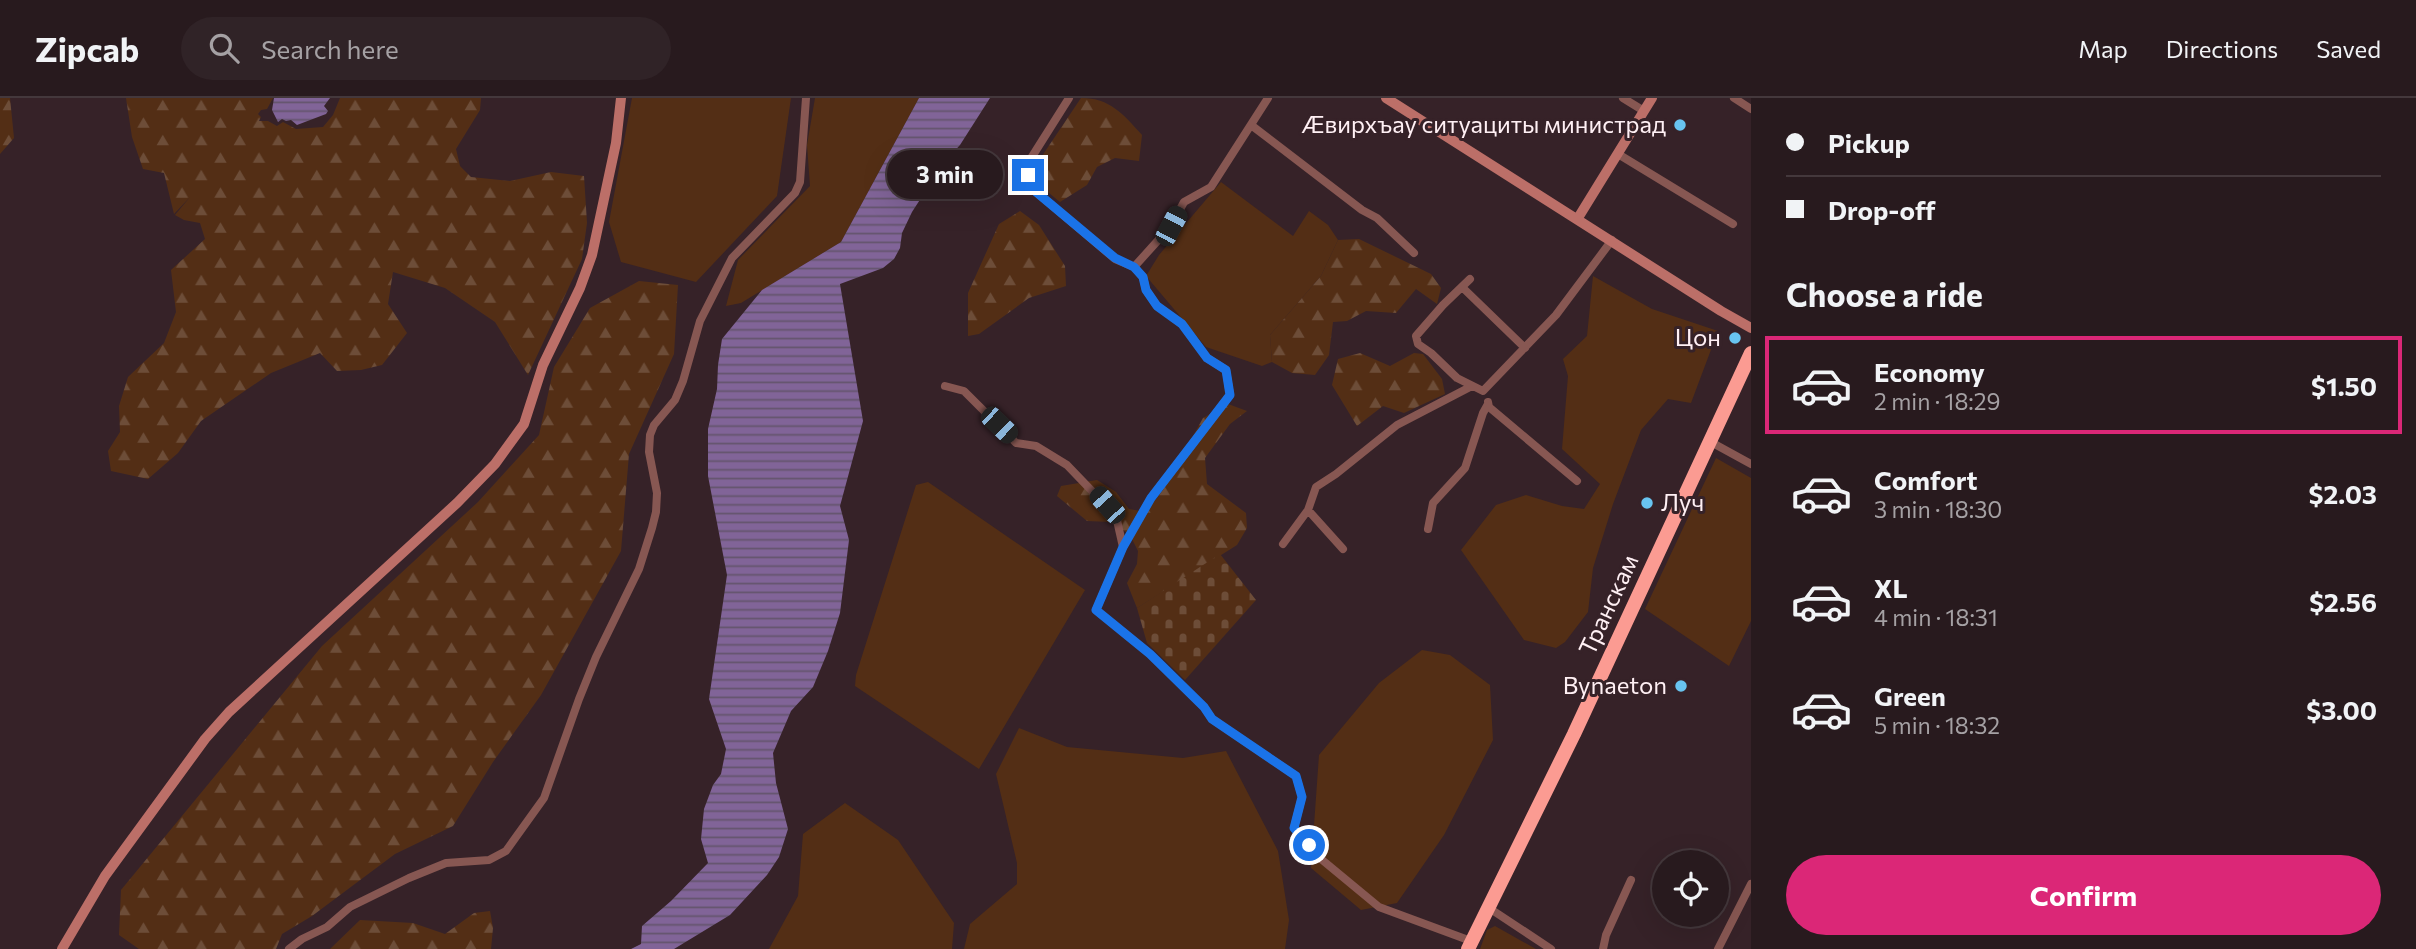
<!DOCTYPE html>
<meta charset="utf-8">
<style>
:root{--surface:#281a1e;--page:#302327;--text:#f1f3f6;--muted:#a5a1a4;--line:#44383c;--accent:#db2777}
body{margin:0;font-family:Commissioner,sans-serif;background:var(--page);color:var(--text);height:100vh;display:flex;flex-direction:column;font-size:26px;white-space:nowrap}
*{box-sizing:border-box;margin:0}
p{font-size:23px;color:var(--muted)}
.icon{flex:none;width:38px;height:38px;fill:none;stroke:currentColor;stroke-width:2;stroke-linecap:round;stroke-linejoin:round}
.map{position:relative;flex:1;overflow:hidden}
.sheet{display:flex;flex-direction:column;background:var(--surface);width:665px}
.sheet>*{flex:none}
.banner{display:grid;align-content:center;height:154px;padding:0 35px;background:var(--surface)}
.fabs{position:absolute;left:1652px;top:752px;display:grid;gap:14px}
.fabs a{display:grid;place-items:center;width:77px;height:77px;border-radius:50%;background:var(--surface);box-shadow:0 7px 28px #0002,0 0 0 2px var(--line);font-size:35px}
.end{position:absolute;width:32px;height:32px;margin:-16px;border:9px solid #1a73e8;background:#fff;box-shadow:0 0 0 4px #fff}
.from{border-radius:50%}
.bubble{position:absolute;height:49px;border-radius:24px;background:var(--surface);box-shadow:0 7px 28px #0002,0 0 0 2px var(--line);font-size:23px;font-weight:700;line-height:49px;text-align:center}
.car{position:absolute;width:21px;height:42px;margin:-21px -10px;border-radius:9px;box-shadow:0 0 5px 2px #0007;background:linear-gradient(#222 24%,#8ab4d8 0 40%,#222 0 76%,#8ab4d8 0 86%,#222 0)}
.banner b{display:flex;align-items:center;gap:24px;height:66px;font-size:26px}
.banner b+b{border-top:2px solid var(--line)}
.banner i{width:18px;height:18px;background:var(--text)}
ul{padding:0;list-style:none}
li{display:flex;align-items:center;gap:21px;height:98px;margin:0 14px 10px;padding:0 21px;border:4px solid transparent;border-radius:0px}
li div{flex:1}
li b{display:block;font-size:26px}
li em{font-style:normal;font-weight:700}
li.selected{border-color:var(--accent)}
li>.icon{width:63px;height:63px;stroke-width:1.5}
h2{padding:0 35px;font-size:32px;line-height:84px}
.primary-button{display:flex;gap:14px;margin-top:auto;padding:14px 35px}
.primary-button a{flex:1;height:80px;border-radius:42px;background:var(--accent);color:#fff;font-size:28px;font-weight:700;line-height:80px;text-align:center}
header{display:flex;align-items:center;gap:42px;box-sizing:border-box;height:98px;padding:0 35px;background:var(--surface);border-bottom:2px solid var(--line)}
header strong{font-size:33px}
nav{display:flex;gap:38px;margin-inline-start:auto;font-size:24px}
.search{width:490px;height:63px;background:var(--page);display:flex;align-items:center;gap:18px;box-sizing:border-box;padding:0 24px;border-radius:38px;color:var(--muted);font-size:26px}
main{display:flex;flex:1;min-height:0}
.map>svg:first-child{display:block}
.grass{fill:#532e15}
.forest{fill:url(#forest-firs)}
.cemetery{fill:url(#cemetery-stones)}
.water{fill:url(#water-rules)}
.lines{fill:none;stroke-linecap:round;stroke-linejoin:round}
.street{stroke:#875752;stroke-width:8}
.secondary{stroke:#bc6f68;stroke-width:10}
.highway{stroke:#fb9b92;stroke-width:14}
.route{stroke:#1a73e8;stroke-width:9}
.poi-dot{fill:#68c4f0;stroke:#362228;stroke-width:2.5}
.labels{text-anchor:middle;stroke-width:6;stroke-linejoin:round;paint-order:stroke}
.poi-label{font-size:24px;fill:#fff0f4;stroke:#362228;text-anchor:end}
.street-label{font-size:24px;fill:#fff0f4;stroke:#362228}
</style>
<header>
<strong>Zipcab</strong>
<div class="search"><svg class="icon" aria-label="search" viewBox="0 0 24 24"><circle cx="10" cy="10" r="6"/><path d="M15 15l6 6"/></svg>Search here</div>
<nav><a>Map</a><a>Directions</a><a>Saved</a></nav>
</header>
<main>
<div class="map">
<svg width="1751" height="851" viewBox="0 0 1751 851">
<defs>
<pattern id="forest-firs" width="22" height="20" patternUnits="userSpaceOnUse" patternTransform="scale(1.75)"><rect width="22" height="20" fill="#532e15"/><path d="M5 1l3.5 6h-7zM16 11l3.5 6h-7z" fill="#6d4d38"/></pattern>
<pattern id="cemetery-stones" width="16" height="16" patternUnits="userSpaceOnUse" patternTransform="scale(1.75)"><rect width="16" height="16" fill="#532e15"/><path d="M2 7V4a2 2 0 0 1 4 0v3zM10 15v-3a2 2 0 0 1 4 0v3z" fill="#6d4d38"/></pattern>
<pattern id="water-rules" width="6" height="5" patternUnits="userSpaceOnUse" patternTransform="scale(1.75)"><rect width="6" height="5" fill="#816498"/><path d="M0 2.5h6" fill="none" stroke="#64556d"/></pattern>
</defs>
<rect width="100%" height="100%" fill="#362228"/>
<path class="grass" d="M632,0H791L777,98L696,184L621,164L609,124Z
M815,0H919L841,144L741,205L726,208L738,162L810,88L807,47Z
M1221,84L1293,138L1309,113L1328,127L1338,142L1321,178L1270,237L1272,264L1262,268L1206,249L1146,178L1159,157Z
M1593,178L1652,211L1718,233L1691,305L1668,301L1641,332L1613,406L1593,470L1588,514L1565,544L1556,550L1524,542L1461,452L1496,407L1526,397L1562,408L1584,411L1600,386L1562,351L1568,278L1563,261L1587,238Z
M1716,360L1751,380V523L1729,568L1645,511Z
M928,384L1085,492L979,671L855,588L856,577L916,387Z
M1422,552L1450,557L1490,587L1493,642L1444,737L1397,805L1361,812L1311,770L1319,657L1379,585Z
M1019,630L1067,649L1183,660L1226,653L1278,753L1289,822L1285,851H964L970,826L1017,786V765L996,676Z
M845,705L898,742L954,825L952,851H769L798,798L803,736Z
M1495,828L1536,851H1480L1487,832Z"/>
<path class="forest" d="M0,0H10L14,40L0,56Z
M126,0H273L267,11L261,12L258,16L261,19L259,23H268L277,28L283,24L296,31L323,29L333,17L340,0H481L480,12L456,51L460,68L471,79L510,83L551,74L584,78L587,125L582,161L528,277L495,224L445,190L393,174L388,206L407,235L382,267L361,272L337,273L320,255L271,275L201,323L178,355L148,381L111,373L108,353L120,334L119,308L128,279L164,245L176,214L171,172L205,141L200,125L184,122L175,117L190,99L174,116L164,75L143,71L132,39Z
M1081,0C1110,0 1123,16 1142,37L1139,63L1115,60L1097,69L1087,87L1060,104L1038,86L1042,58Z
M1020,113L1039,127L1065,168L1066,188L1029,200L979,236L968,238V195L999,126Z
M1359,141L1431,176L1441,190L1437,206L1416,191L1396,215L1366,213L1347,223L1333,224L1329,257L1315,277L1292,275L1272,264L1270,237L1321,178L1338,142Z
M639,183L678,187L674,256L629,356L621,453L541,597L493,664L453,728L395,756L312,818L282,836L276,851H139L119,837L121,792L322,548L478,404L539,337L554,269L590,210Z
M1360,255L1390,268L1414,255L1423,256L1442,281L1445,296L1404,315L1383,308L1357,328L1332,287L1338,261Z
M1228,306L1247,313L1230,326L1205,360L1207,386L1246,415L1247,430L1237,447L1137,510L1127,485L1137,466L1138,453L1130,437L1111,424L1087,423L1057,398L1061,388L1097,382L1116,394L1129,411L1146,414L1163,392L1203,320Z
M490,813L493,830L491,851H330L360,822L413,825L445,836L474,815Z"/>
<path class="cemetery" d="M1220,456L1256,502L1185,582L1147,545L1137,510Z"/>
<path class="water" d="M274,0H330L324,8L328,13L326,16L297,27L291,22L286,23L282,21L278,24L272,12Z
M919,0H990L960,47L935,74L923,97L912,114L902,135L900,150L894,161L883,170L840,186L863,323L840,408L849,442L840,515L828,553L813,589L791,613L773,655L776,685L788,731L779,759L767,777L730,817L674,851H631L641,846L642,828L671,803L708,765L701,741L704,711L713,687L721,676L726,651L709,601L727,477L708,378V331L717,291L718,267L722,241L762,192L841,144Z"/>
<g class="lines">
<path class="street" d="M1069,0L1028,65V77L1035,93L1115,161L1134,169L1171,128L1184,104L1211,89L1268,0
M1623,0L1644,13
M1734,0L1751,11
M1251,27L1362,112L1377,120L1414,155
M1618,56L1733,126
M1470,181L1443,207L1416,238L1418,246L1431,255L1457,280L1483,293L1556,217L1612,142
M1462,189L1525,250
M945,288L964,293L1016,345L1036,348L1067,367L1116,418L1123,449L1096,512L1150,556L1204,609L1212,621L1296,678L1302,699L1294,730L1321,761L1379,809L1471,843
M1488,304L1489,309L1577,383
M1709,343L1751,366
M1308,412L1343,451
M1428,431L1433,405L1465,370L1483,315L1488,306
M1283,446L1308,412L1316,389L1336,376L1397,327L1472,288
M1123,449L1151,400L1230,297L1226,272L1207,260L1182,226L1157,208L1146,192L1143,179L1134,169
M1489,810L1551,851
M289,851L302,841L327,829L350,809L409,780L446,765L489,762L506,753L544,700L579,601L596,559L639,471L652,430L656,414L657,395L649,354L650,337L654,327L675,302L683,283L700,223L732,160L795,95L800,84L806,0
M1603,851L1606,837L1631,782
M1718,851L1751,786"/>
<path class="secondary" d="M1386,0L1721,213L1751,230
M1578,120L1652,0
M62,851L105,778L205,641L229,614L457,405L495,366L524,326L543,267L580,190L592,157L616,45L621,0"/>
<path class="highway" d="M1468,851L1574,636L1751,255"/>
</g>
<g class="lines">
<path class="route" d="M1028,77L1035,93L1115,160L1134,169L1143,179L1146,192L1157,208L1182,226L1207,260L1226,272L1230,297L1151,400L1123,449L1096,512L1150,556L1204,609L1212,621L1296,678L1302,699L1294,730L1309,747"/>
</g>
<g class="poi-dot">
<circle cx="1680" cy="27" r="7"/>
<circle cx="1735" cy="240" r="7"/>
<circle cx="1647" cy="405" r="7"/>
<circle cx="1681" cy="588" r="7"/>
</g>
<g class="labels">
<g class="poi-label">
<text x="1666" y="35">Æвирхъау ситуациты министрад</text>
<text x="1721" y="248">Цон</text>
<text x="1661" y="413" text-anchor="start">Луч</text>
<text x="1667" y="596">Bynaeton</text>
</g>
<g class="street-label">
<text transform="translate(1609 507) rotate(-65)" y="8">Транскам</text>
</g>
</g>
</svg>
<div class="fabs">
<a><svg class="icon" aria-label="locate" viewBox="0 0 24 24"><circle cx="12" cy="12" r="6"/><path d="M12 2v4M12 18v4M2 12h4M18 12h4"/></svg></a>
</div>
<i class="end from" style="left:1309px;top:747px"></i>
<i class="end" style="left:1028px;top:77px"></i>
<div class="bubble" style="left:887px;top:52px;width:116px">3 min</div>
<i class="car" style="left:1171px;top:128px;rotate:28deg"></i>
<i class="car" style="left:999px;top:327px;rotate:134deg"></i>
<i class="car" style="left:1107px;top:407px;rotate:318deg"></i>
</div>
<section class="sheet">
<div class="banner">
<b><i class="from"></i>Pickup</b>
<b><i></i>Drop-off</b>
</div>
<h2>Choose a ride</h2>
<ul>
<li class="selected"><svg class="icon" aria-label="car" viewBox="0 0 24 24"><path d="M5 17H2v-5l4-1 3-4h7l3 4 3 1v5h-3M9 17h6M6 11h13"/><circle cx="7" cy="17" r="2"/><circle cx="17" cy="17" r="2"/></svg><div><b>Economy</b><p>2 min · 18:29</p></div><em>$1.50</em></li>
<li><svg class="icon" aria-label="car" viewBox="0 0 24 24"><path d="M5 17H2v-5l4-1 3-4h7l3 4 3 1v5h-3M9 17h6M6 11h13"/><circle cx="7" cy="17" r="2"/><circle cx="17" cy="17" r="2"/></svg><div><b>Comfort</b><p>3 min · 18:30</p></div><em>$2.03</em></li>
<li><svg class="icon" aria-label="car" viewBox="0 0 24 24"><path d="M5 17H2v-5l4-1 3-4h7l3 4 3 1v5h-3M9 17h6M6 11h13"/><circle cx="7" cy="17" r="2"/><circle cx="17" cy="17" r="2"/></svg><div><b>XL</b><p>4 min · 18:31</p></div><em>$2.56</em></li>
<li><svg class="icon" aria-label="car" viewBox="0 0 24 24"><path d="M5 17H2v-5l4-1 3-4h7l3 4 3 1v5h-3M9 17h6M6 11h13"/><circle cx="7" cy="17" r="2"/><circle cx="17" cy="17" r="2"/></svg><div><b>Green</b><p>5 min · 18:32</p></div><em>$3.00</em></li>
</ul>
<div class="primary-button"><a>Confirm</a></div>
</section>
</main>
